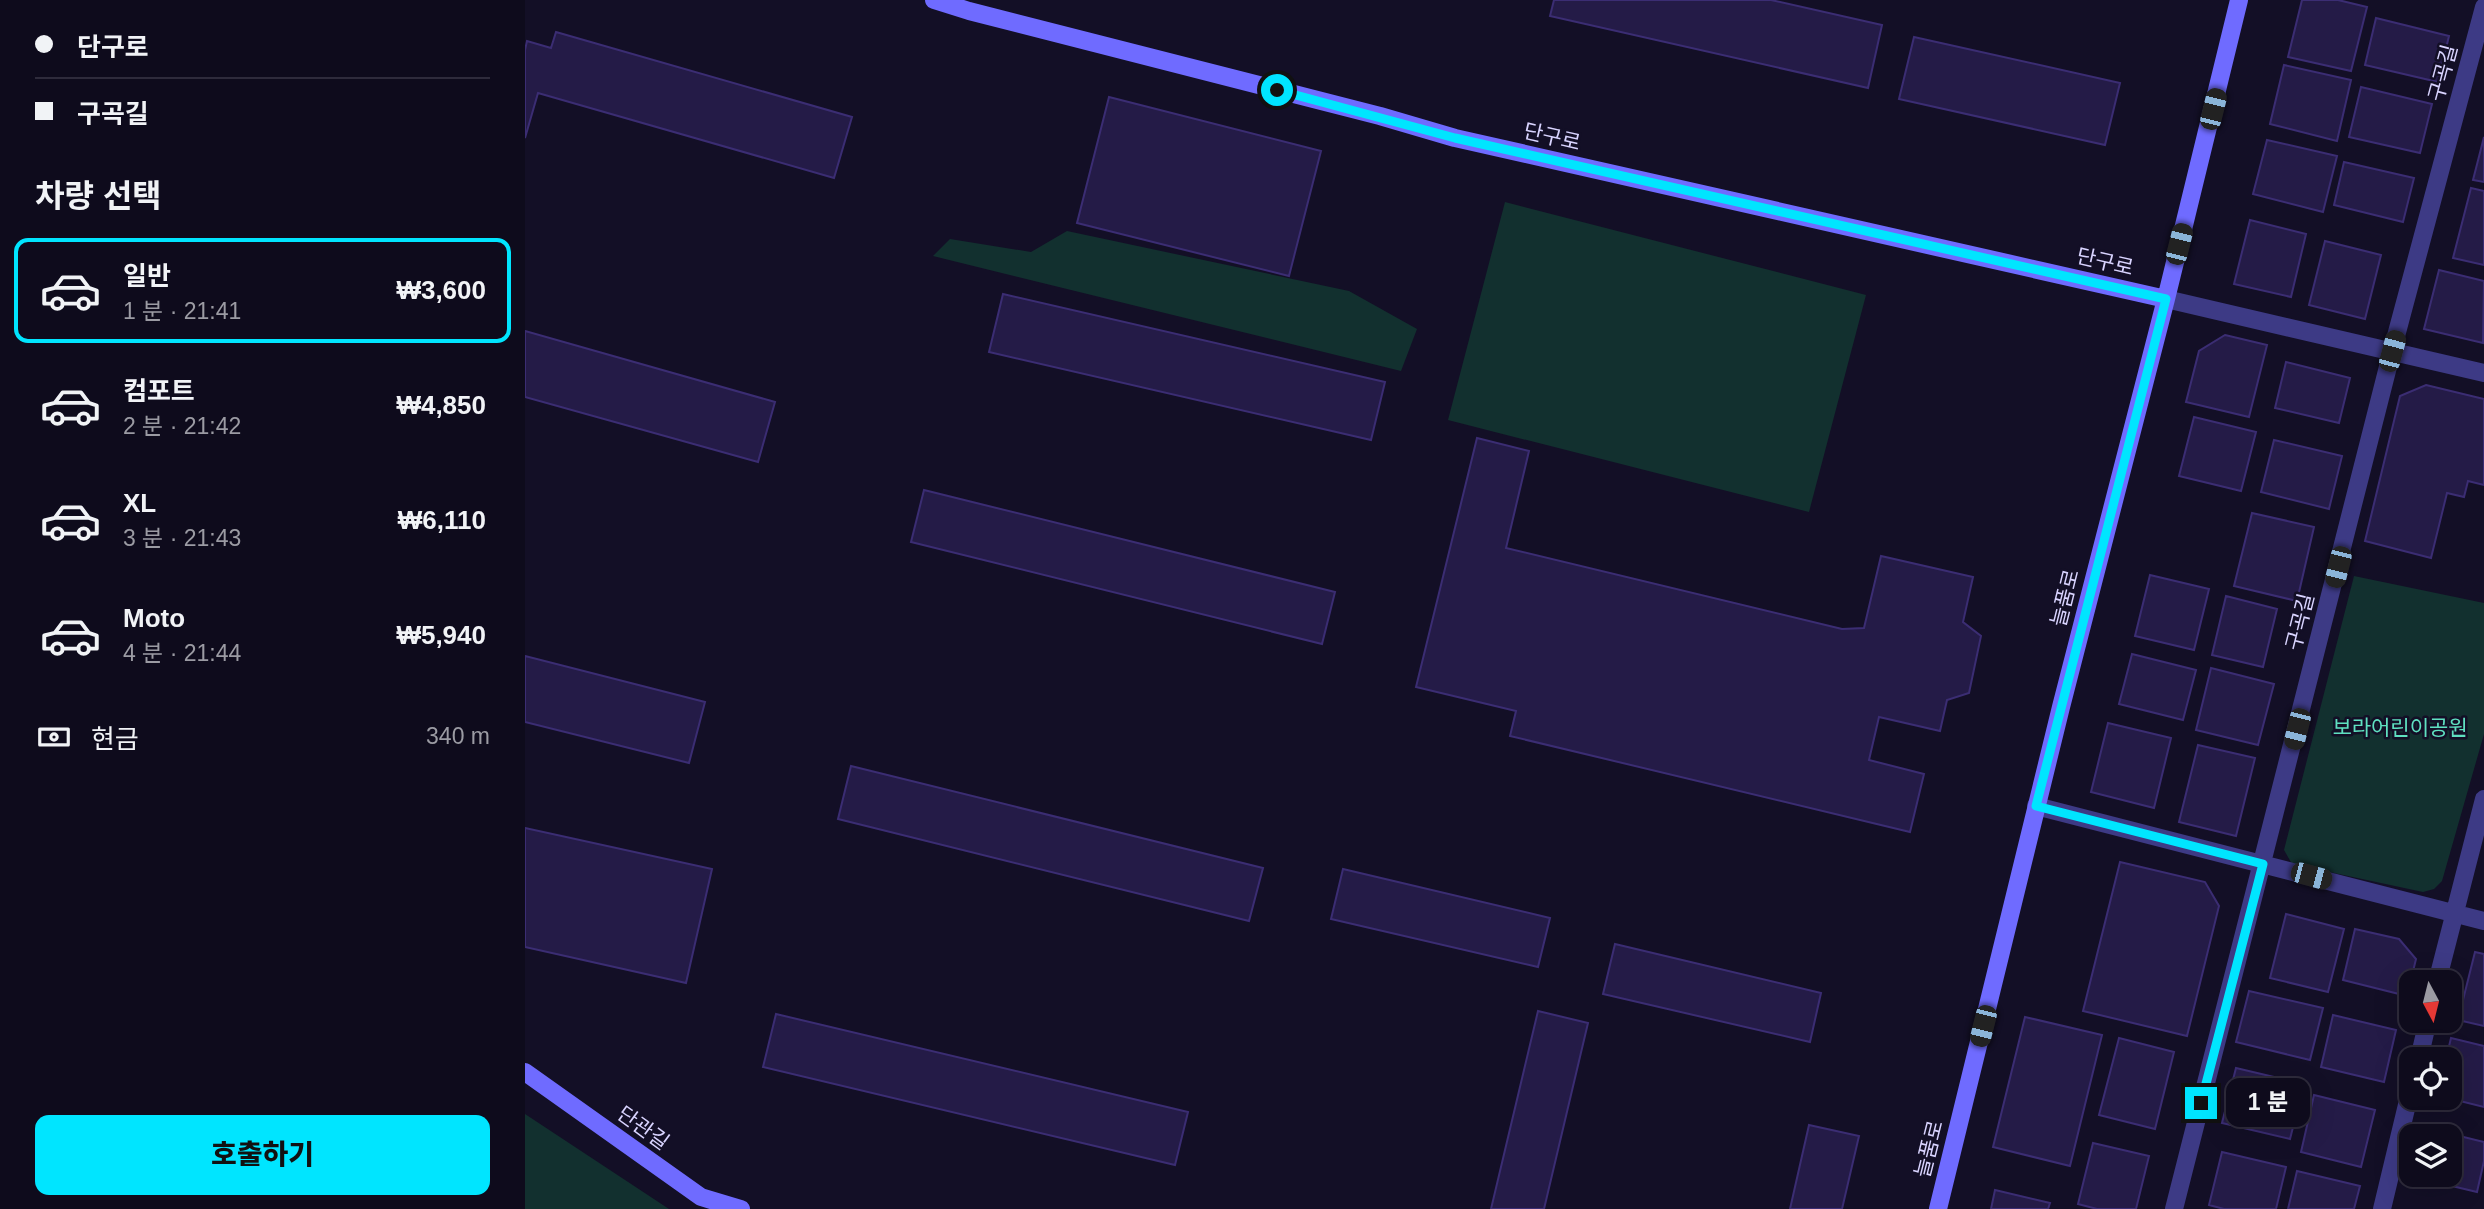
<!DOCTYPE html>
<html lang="ko">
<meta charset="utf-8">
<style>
:root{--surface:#0e0b1c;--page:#1c1929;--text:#f1f3f6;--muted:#9b9ba3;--line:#2e2b3b;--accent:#00e5ff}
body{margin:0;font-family:Helvetica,"Noto Sans KR",sans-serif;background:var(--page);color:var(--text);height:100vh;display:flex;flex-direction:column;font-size:26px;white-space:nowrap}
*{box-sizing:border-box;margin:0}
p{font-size:23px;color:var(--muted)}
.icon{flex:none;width:38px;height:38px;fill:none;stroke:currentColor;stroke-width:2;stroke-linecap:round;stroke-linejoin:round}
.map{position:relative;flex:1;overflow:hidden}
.sheet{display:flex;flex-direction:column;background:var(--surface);width:525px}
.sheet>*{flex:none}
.top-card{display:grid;align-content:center;height:154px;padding:0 35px;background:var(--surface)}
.needle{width:46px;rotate:173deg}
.tools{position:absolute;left:1874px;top:970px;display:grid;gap:14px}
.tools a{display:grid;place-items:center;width:63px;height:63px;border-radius:14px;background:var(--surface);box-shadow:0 7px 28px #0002,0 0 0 2px var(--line);font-size:35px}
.end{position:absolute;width:32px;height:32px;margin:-16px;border:9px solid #00e5ff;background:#111;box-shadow:0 0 0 4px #111}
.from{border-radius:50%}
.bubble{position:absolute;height:49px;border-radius:14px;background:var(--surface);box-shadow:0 7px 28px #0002,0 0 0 2px var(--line);font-size:23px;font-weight:800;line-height:49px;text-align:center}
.car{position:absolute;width:21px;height:42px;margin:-21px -10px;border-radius:9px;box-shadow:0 0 5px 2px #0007;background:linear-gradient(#222 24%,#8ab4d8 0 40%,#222 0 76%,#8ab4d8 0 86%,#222 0)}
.top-card b{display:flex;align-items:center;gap:24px;height:66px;font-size:26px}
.top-card b+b{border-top:2px solid var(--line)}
.top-card i{width:18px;height:18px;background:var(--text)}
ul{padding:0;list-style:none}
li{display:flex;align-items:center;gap:21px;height:105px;margin:0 14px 10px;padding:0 21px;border:4px solid transparent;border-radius:14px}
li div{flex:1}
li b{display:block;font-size:26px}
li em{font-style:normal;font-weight:800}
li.on{border-color:var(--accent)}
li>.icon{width:63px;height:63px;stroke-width:1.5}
h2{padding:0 35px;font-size:32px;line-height:84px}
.pay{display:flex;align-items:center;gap:18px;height:77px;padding:0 35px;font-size:26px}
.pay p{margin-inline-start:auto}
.primary-button{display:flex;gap:14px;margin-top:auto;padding:14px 35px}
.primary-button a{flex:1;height:80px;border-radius:14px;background:var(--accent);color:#111;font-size:28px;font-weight:800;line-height:80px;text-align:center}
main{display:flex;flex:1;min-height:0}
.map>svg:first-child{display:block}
.green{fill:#12302f}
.building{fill:#241b47;stroke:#3b2d73;stroke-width:2}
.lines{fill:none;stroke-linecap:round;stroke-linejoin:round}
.street{stroke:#3d3a85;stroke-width:18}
.secondary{stroke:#6f6bff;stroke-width:18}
.route{stroke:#00e5ff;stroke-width:9}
.labels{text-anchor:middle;stroke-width:5;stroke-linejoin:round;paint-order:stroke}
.street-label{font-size:21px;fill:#d9d4ff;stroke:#130f26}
.park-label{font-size:21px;fill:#5fe0c0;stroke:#130f26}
</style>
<main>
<section class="sheet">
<div class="top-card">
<b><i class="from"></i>단구로</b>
<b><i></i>구곡길</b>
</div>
<h2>차량 선택</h2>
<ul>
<li class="on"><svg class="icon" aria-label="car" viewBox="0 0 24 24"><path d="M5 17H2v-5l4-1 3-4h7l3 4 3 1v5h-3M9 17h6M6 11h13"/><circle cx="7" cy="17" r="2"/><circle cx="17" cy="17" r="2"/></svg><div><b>일반</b><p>1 분 · 21:41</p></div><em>₩3,600</em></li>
<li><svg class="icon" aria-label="car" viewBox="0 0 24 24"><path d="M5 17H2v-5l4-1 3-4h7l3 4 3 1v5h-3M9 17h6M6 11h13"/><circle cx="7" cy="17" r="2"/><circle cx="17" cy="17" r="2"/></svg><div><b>컴포트</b><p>2 분 · 21:42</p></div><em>₩4,850</em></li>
<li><svg class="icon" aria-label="car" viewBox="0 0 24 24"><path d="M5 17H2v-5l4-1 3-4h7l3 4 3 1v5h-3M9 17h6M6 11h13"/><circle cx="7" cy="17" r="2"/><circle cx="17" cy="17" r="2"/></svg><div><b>XL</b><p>3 분 · 21:43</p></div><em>₩6,110</em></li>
<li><svg class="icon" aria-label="car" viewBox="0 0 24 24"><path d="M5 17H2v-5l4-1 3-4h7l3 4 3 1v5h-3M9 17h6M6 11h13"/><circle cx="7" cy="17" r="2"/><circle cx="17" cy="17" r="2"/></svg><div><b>Moto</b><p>4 분 · 21:44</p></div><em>₩5,940</em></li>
</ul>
<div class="pay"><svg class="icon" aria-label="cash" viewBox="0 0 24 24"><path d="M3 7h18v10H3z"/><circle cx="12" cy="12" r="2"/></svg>현금<p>340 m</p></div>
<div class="primary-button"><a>호출하기</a></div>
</section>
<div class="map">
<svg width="1959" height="1209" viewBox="0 0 1959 1209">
<rect width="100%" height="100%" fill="#130f26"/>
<path class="green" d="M980,202L1341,295L1284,512L923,420Z
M542,231L824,291L892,329L876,371L408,256L425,239L506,252Z
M1829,576L1959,603V734L1917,881L1909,889L1898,892L1767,864L1759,850Z
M0,1114L144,1209H0Z"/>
<path class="building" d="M1029,0H1246L1357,25L1343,88L1025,16Z
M1777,0H1813L1842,7L1826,71L1763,57Z
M1851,18L1924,36L1913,82L1840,65Z
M31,32L327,117L309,178L13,93L0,138V50L2,41L26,48Z
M1389,37L1595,83L1580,145L1374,99Z
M1759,65L1826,80L1812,141L1745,124Z
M1836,87L1907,104L1895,153L1824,137Z
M584,97L796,151L764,276L552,223Z
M1959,137V182L1948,180Z
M1742,140L1812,156L1798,212L1728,194Z
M1819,162L1889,178L1878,222L1809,205Z
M1946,188L1959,191V265L1928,258Z
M1725,220L1781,234L1766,297L1709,284Z
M1800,241L1856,255L1840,319L1784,305Z
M1914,270L1959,281L1958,343L1899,329Z
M478,294L860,382L846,440L464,352Z
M0,331L250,402L233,462L0,397Z
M1700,335L1742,345L1724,417L1661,402L1674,351Z
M1761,362L1825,378L1814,423L1750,408Z
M1901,385L1959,399V485L1943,481L1939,497L1922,493L1906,558L1840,541L1875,396Z
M1669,417L1731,432L1716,491L1654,476Z
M952,438L1004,451L981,548L1317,629L1339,628L1356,556L1448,577L1438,622L1456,636L1444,693L1422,700L1415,731L1354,717L1344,760L1399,774L1385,832L985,736L991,711L891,687Z
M1749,440L1817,456L1804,509L1736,492Z
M399,490L810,592L797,644L386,542Z
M1727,513L1789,527L1772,601L1709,586Z
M1625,575L1684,589L1669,650L1610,636Z
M1701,596L1752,609L1738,667L1687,655Z
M1607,654L1671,670L1658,720L1594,704Z
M0,656L180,702L164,763L0,722Z
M1686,668L1749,684L1733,745L1671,730Z
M1583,723L1646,738L1629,808L1566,792Z
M1673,745L1730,758L1711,836L1654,822Z
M326,766L738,868L724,921L313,819Z
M0,828L187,869L161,983L0,947Z
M1595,862L1680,882L1694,906L1662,1036L1558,1011Z
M818,869L1025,918L1013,967L806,919Z
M1761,914L1819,929L1803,992L1745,978Z
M1830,929L1874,939L1891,959L1882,996L1818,980Z
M1090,944L1296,993L1285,1042L1078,994Z
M1950,952L1959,954V1026L1933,1020Z
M1724,991L1798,1008L1785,1060L1711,1042Z
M1013,1011L1063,1023L1019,1209H966Z
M251,1014L663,1112L650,1165L238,1067Z
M1808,1015L1871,1030L1859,1082L1796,1067Z
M1500,1017L1577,1035L1545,1166L1468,1147Z
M1594,1038L1649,1052L1630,1129L1574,1115Z
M1926,1038L1959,1046V1107L1919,1097H1925V1059H1921Z
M1711,1068L1779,1084L1765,1139L1697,1123Z
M1789,1095L1850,1110L1836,1167L1776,1152Z
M1284,1125L1334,1136L1317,1209H1265Z
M1898,1127L1959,1142V1161L1952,1192L1885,1176L1886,1172V1174H1925V1136H1896Z
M1568,1143L1624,1156L1611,1209H1572L1553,1204Z
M1697,1152L1761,1167L1751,1209H1699L1684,1205Z
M1772,1171L1835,1186L1829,1209H1763Z
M1470,1190L1525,1203L1523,1209H1466Z"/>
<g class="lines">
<path class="street" d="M1641,299L1959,373
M1511,806L1959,921
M1912,982L1959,799
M1894,1059L1903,1020
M1649,1209L1867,351L1959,7
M1857,1209L1886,1088"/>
<path class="secondary" d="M409,0L444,11L855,116L930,138L1641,299
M0,1072L176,1197L216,1209
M1413,1209L1536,707L1641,299L1714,0"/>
</g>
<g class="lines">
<path class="route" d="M752,90L930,138L1641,299L1511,806L1738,864L1676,1103"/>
</g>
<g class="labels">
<g class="street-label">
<text transform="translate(1918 73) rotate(-75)" y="7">구곡길</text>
<text transform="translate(1027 137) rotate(13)" y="7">단구로</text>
<text transform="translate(1580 262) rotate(13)" y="7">단구로</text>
<text transform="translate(1540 598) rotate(-76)" y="7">늘품로</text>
<text transform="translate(1775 622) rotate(-76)" y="7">구곡길</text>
<text transform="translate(118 1128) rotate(36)" y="7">단관길</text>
<text transform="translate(1404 1149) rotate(-76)" y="7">늘품로</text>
</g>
<g class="park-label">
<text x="1875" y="735">보라어린이공원</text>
</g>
</g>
</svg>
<div class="tools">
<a><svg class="needle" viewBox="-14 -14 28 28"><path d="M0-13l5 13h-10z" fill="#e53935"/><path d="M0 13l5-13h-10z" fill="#9b9ba3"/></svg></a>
<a><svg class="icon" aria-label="locate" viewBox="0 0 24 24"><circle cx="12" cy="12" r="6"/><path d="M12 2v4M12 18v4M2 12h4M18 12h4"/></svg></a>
<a><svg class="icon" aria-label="layers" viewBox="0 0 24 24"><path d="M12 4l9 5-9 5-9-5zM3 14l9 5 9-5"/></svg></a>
</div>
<i class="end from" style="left:752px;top:90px"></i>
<i class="end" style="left:1676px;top:1103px"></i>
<div class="bubble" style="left:1701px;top:1078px;width:84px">1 분</div>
<i class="car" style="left:1688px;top:109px;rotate:14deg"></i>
<i class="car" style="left:1654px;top:244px;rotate:14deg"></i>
<i class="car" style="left:1867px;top:351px;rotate:15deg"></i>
<i class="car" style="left:1813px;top:567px;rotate:194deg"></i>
<i class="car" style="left:1772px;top:729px;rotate:194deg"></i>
<i class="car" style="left:1786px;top:876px;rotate:105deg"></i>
<i class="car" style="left:1458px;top:1026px;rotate:194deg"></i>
</div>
</main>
